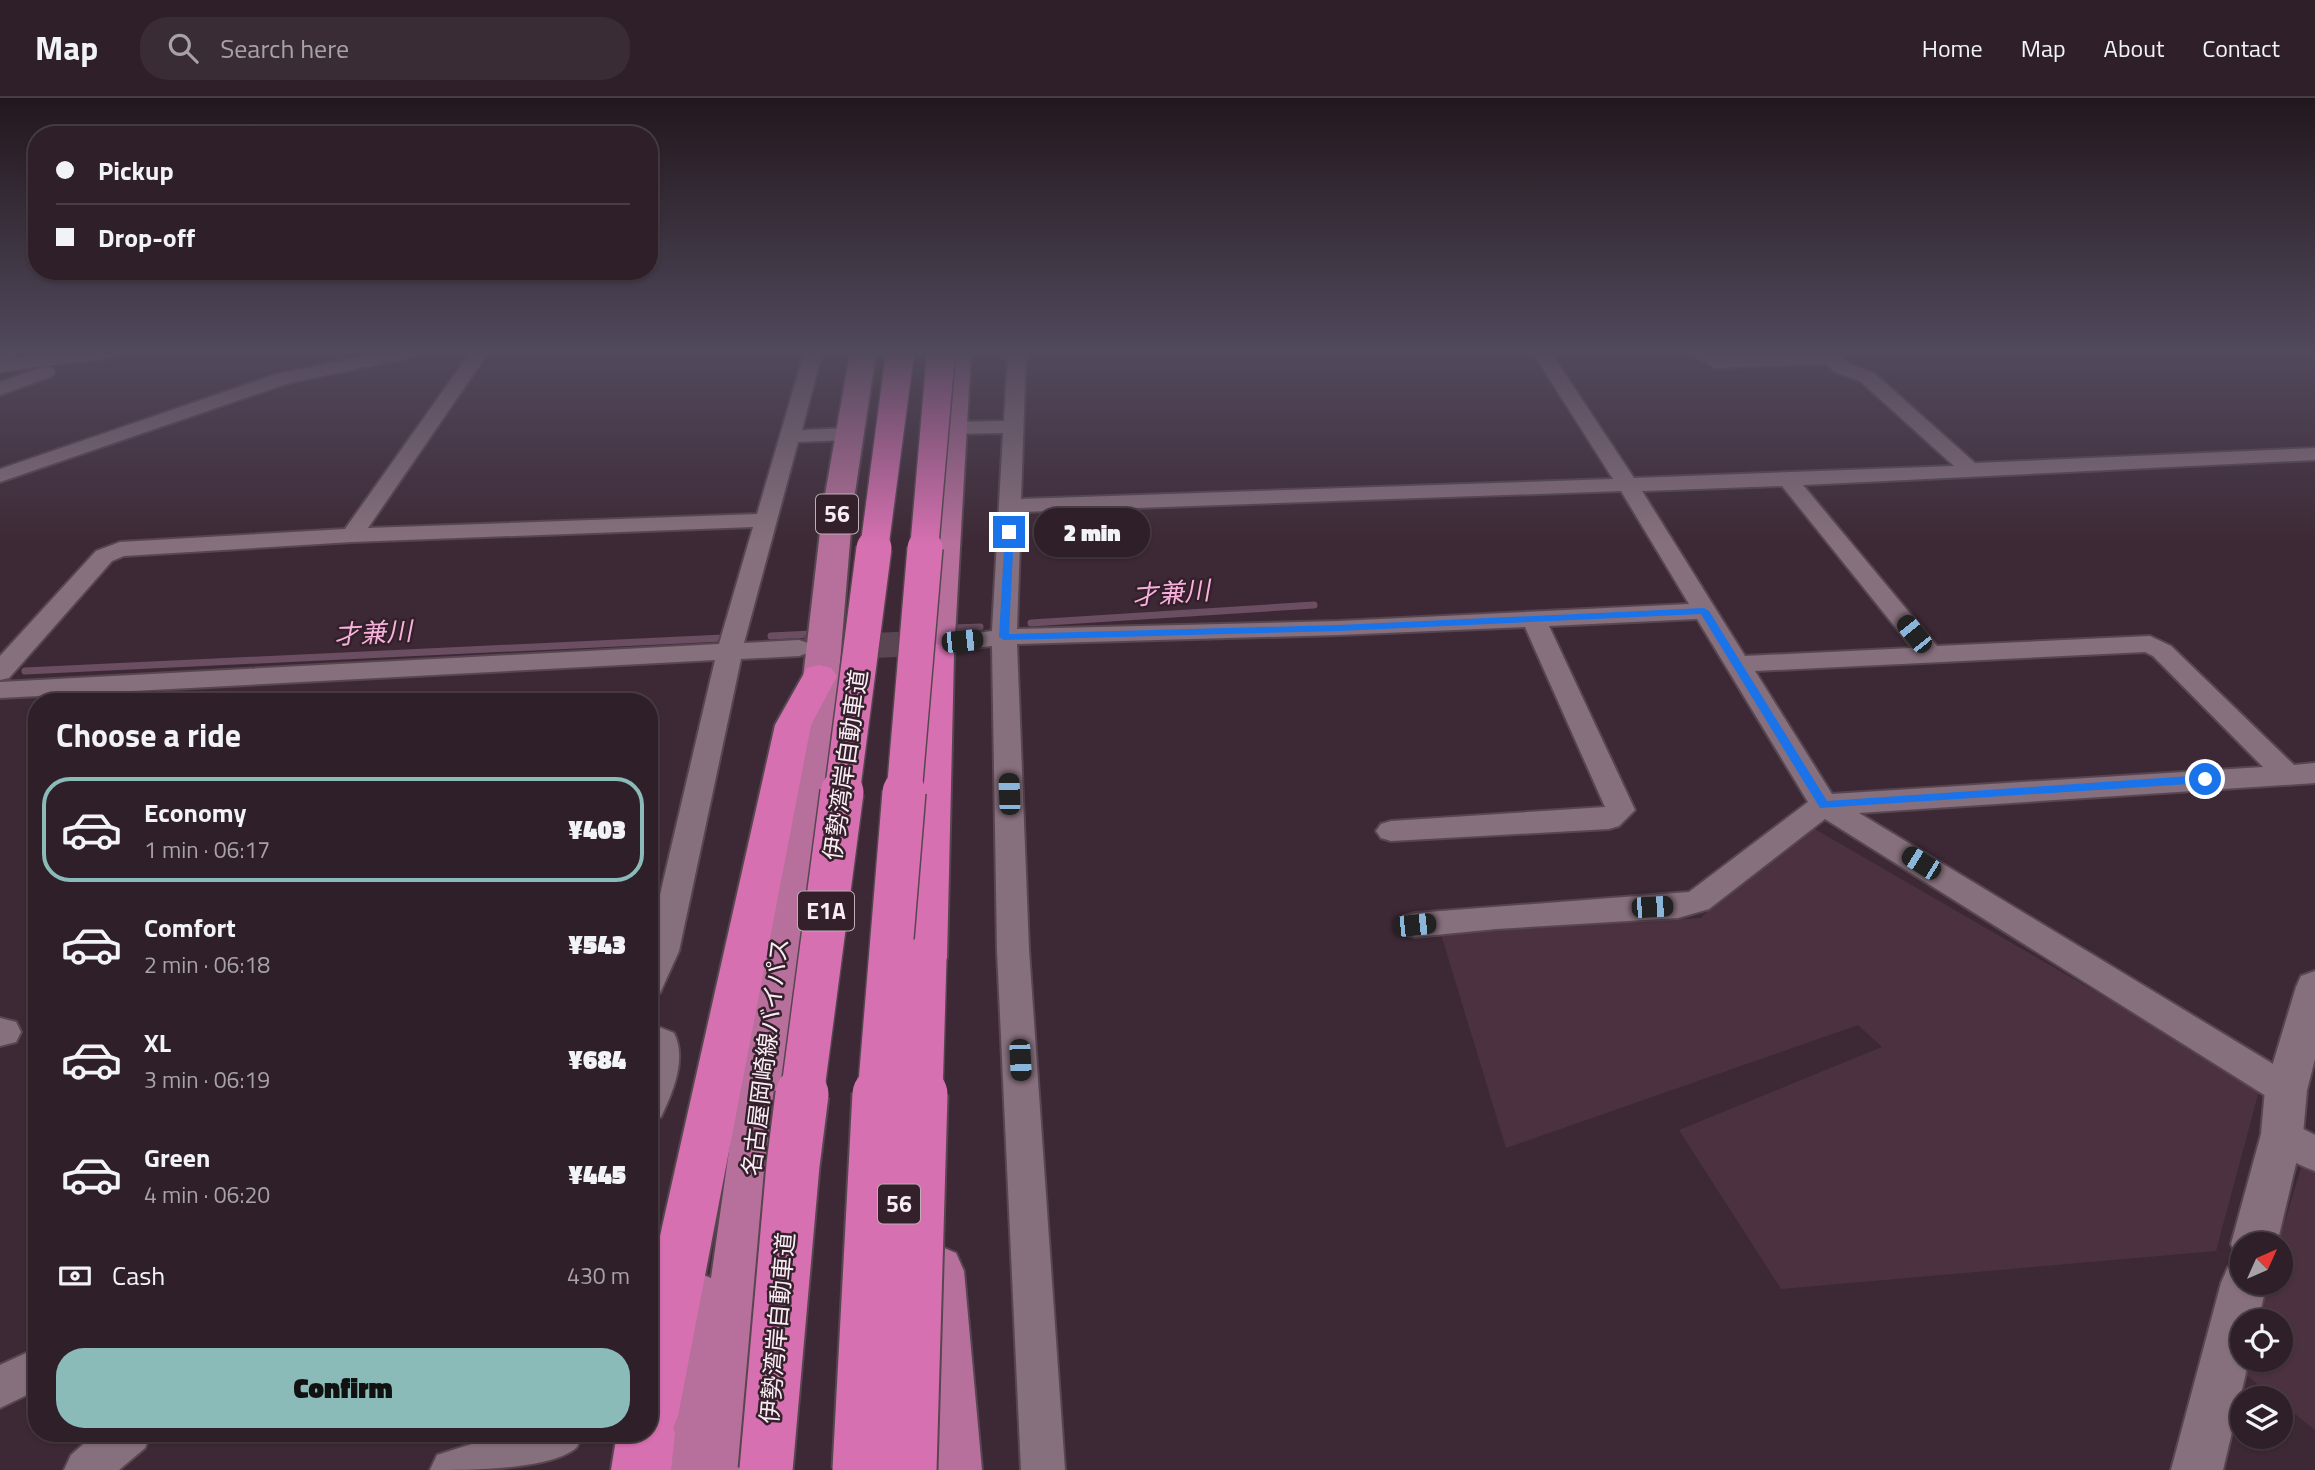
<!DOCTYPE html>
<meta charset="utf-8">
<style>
:root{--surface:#2e1f28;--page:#3a2c34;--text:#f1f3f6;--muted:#a7a2a8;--line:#493d45;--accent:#8bbbb9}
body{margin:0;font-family:"Titillium Web","Noto Sans JP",sans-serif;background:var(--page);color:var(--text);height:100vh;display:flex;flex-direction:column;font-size:26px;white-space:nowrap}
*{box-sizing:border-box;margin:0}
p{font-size:23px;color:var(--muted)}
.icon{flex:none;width:38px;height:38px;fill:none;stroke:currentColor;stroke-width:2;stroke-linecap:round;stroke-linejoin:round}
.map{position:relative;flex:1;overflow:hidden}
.drawer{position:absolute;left:28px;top:595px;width:630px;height:749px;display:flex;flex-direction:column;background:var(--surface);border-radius:28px;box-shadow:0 2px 5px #0004,0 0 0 2px var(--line)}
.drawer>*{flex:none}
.top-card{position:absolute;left:28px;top:28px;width:630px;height:154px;border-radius:28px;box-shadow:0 2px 5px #0004,0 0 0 2px var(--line);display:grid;align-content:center;height:154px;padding:0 28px;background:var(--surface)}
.needle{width:46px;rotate:45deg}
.controls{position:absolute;left:2230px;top:1134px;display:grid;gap:14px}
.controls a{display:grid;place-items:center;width:63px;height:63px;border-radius:50%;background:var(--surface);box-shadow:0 2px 5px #0004,0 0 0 2px var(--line);font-size:35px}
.end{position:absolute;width:32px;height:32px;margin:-16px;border:9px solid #1a73e8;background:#fff;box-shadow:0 0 0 4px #fff}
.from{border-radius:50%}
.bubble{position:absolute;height:49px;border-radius:24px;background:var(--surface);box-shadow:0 2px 5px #0004,0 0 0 2px var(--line);font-size:23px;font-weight:800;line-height:49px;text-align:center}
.car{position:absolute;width:21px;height:42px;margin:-21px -10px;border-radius:9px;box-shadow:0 0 5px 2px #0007;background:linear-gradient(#222 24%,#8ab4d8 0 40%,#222 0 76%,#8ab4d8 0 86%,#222 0)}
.top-card b{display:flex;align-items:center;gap:24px;height:66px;font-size:26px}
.top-card b+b{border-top:2px solid var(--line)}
.top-card i{width:18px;height:18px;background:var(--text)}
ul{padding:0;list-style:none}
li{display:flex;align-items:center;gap:21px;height:105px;margin:0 14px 10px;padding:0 14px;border:4px solid transparent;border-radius:28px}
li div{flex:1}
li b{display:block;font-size:26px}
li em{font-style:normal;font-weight:800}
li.active{border-color:var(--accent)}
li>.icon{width:63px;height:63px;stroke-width:1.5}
h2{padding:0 28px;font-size:32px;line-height:84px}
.pay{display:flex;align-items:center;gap:18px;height:77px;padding:0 28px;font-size:26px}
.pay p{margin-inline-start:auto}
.cta{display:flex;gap:14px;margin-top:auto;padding:14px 28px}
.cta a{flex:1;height:80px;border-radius:28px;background:var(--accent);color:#111;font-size:28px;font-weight:800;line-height:80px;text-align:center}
header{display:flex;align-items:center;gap:42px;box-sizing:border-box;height:98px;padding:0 35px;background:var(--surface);border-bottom:2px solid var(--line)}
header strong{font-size:33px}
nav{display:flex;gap:38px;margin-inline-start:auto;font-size:24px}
.search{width:490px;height:63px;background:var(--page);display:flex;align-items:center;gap:18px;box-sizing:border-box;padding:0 24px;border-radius:28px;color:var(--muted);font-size:26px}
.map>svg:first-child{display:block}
.built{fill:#4c3241}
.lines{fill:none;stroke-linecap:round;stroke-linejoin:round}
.stream{stroke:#6b4e61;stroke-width:7}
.minor-tunnel{stroke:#594652;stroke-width:25;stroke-dasharray:25 12;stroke-linecap:butt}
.minor-casing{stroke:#574650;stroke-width:4}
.tertiary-casing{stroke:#574650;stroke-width:4}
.primary-casing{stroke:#574650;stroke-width:4}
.trunk-casing{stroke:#574650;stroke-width:4}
.motorway-casing{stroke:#574650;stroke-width:4}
.minor{fill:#87707d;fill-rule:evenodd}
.tertiary{fill:#87707d;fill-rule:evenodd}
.primary{fill:#b7709c;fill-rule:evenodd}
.trunk{fill:#c770a6;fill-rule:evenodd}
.motorway{fill:#d770b1;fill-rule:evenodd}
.motorway-bridge-far3-casing{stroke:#574650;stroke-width:31;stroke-linecap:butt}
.motorway-bridge-far2-casing{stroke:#574650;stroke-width:38;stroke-linecap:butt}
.motorway-bridge-far1-casing{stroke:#574650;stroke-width:46;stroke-linecap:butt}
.motorway-bridge-casing{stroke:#574650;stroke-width:57;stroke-linecap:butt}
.motorway-bridge-far3{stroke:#d770b1;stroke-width:28}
.motorway-bridge-far2{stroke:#d770b1;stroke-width:35}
.motorway-bridge-far1{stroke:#d770b1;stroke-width:43}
.motorway-bridge{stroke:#d770b1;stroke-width:53}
.route{fill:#1a73e8}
.labels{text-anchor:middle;stroke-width:5;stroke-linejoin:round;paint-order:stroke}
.shield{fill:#33202b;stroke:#beafb7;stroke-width:2}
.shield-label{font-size:23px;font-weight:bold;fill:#f9ecf3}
.street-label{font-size:24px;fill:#f9ecf3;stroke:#33202b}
.water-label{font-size:26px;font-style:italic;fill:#f8b1db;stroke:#33202b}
</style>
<header>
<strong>Map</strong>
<div class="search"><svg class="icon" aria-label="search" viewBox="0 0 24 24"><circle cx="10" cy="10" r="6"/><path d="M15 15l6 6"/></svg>Search here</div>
<nav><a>Home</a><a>Map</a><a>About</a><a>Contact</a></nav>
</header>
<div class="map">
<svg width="2315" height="1372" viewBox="0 0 2315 1372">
<rect width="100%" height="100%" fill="#3d2935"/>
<path class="built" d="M1801,723L2260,989L2216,1153L1781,1191L1679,1032L1882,949L1858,927L1506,1050L1441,836L1701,820Z
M2304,1060L2315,1067V1332L2280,1304V1300H2275L2240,1272L2243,1262H2280V1223H2255L2266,1185H2280V1146H2278Z"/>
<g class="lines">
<path class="stream" d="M1031,525L1314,507
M956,530L980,529
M771,538L812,536
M25,573L723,540"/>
<path class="minor-tunnel" d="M804,550L935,545"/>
<g class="minor-casing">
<path id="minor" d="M60,255H117L108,260L0,274V262Z
M380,255H418L409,260L289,285L0,384V371L277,276Z
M470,255H488L368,430L757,416L804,255H822L802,332L848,330L855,332L858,336L855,340L848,342L798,344L744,545L799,542L808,545L811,550L808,555L799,558L741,561L679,853L660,895L649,899V844L715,562L0,600V584L719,546L753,429L352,444L124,458L112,463L9,580L0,582V558L96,453L120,444L345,431Z
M1008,255H1026L1021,401L1613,381L1533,255H1551L1634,380L1954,368L1860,283L1835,274L1826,266L1715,270L1689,255H1712L1718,258L1835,255L1849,266L1874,275L1975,365L2315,350V362L1803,387L1937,548L2150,538L2171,548L2294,667L2315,665V685L1859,715L2298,981L2303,992L2298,1003L2286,1007L2274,1003L1825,721L1709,811L1678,820L1496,831L1415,839L1404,836L1399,827L1404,818L1415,815L1689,794L1808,704L1697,521L1549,528L1635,712L1619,728L1609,731L1391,743L1381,740L1376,733L1381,726L1391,723L1605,709L1525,529L1339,537L1017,546L1029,852L1065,1372H1021L997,852L992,548L962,551L953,548L950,543L953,538L992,533L1003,335L952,336L945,334L942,330L945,326L952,324L1004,323ZM1782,388L1912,550L1745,558L1642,393ZM1621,393L1689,506L1339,523L1017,531L1021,414ZM2145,554L2153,558L2263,669L1832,696L1755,573Z
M46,268L53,270L55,274L53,278L0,297V284Z
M0,920L16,924L21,934L16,944L0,948Z
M649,925L674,935C687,961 673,994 661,1019L649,1023Z
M2282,1020L2315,1037V1073C2296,1066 2273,1055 2264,1036L2269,1025Z
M37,1250V1292L0,1310V1267Z
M96,1335H151L145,1350L119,1372H64L71,1357Z
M506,1335H582C580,1340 579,1347 576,1350C550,1372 468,1372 430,1372L437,1357Z"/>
</g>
<g class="tertiary-casing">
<path id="tertiary" d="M2315,873V961L2307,992L2303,1036L2277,1146H2242V1163L2238,1161L2231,1146L2261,1036L2265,992L2296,889L2301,878Z
M2242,1163V1185H2267L2258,1223H2242V1262H2249L2223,1372H2171L2221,1185L2228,1169Z"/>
</g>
<g class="primary-casing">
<path id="primary" d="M850,255H876L853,408L833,649L802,848L743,1372H647L669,1201L677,1182L696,1174L711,1180L758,848L795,649L823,408Z
M945,255H971L954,557L937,604L924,608L911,604L906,596L920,557Z
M937,1147L956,1155L964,1173L982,1372H922L910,1173L918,1155Z"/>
</g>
<g class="trunk-casing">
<path id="trunk" d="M0,255H15L12,260L0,263Z"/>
</g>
<g class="motorway-casing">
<path id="motorway" d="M937,546L949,549L954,557L947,860L941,872L925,877L909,872L903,860L920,557L925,549Z
M819,567L831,570L837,578L811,627L678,1318L673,1330L675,1335L671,1372H611L617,1335H649V1187L775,627L807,570Z"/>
</g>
<use href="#minor" class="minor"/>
<use href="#tertiary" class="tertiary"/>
<use href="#primary" class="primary"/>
<use href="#trunk" class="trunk"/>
<use href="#motorway" class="motorway"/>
<g class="motorway-bridge-far3-casing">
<path id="motorway-bridge-far3" d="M874,452L900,255
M924,452L941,255"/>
</g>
<g class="motorway-bridge-far2-casing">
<path id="motorway-bridge-far2" d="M842,696L874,450
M904,696L925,450"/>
</g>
<g class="motorway-bridge-far1-casing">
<path id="motorway-bridge-far1" d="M802,998L842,694
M879,998L904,694
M921,998L925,860"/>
</g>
<g class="motorway-bridge-casing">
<path id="motorway-bridge" d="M766,1372L793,1067L802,996
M859,1372L879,996
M910,1372L921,996"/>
</g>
<use href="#motorway-bridge-far3" class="motorway-bridge-far3"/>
<use href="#motorway-bridge-far2" class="motorway-bridge-far2"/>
<use href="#motorway-bridge-far1" class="motorway-bridge-far1"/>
<use href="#motorway-bridge" class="motorway-bridge"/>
</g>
<linearGradient id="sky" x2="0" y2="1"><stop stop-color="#22171d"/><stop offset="0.57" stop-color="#51495c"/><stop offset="1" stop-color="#51495c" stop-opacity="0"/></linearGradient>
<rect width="2315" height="447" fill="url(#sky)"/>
<path class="route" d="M1009,431L1014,434L1009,536L1339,527L1704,510L1709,513L1827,703L2205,677L2211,681L2205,685L1820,710L1701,516L1339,533L1004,542L999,539L1005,434Z"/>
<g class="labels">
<g class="shield">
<rect x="816" y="396.5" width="42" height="39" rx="5"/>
<rect x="798" y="793.5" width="56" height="39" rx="5"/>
<rect x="878" y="1086.5" width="42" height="39" rx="5"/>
</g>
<g class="shield-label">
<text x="837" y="424">56</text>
<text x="826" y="821">E1A</text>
<text x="899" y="1114">56</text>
</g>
<g class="street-label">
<text transform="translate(846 667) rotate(-82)" y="8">伊勢湾岸自動車道</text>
<text transform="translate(766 959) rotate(-83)" y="8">名古屋岡崎線バイパス</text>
<text transform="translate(778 1230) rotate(-85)" y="8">伊勢湾岸自動車道</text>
</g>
<g class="water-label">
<text transform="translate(1171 495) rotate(-4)" y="9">才兼川</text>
<text transform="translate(373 535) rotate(-3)" y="9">才兼川</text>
</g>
</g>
</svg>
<div class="controls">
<a><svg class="needle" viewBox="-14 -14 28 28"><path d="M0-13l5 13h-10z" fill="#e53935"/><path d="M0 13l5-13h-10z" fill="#a7a2a8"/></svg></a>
<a><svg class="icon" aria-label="locate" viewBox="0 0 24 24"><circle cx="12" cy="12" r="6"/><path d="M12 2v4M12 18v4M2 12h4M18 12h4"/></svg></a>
<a><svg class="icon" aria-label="layers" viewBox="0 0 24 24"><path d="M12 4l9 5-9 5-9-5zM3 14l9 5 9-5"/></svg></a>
</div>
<i class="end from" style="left:2205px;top:681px"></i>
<i class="end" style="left:1009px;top:434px"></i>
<div class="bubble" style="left:1034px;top:410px;width:116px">2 min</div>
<i class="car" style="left:1914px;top:536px;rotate:321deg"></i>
<i class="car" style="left:962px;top:543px;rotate:84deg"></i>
<i class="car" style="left:1009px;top:696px;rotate:358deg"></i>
<i class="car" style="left:1921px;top:765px;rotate:302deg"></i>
<i class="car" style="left:1652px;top:809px;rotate:87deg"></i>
<i class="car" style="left:1415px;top:827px;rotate:84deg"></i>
<i class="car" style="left:1020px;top:962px;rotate:177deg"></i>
<div class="top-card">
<b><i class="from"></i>Pickup</b>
<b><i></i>Drop-off</b>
</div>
<section class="drawer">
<h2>Choose a ride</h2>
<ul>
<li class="active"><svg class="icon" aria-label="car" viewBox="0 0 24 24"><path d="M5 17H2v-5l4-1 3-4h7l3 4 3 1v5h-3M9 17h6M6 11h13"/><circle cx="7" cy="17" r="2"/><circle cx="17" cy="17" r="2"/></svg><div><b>Economy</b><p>1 min · 06:17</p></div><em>¥403</em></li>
<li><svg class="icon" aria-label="car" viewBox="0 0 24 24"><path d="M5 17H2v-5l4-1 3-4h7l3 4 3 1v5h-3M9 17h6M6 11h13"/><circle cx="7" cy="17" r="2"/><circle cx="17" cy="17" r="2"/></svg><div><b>Comfort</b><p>2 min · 06:18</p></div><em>¥543</em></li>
<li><svg class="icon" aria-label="car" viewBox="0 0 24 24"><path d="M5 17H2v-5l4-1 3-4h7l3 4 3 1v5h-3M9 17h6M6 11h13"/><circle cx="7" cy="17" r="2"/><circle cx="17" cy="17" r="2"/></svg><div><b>XL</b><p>3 min · 06:19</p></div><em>¥684</em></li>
<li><svg class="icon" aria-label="car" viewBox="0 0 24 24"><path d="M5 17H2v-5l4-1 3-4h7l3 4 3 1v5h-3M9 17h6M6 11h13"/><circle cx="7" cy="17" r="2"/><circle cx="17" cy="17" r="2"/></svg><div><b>Green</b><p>4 min · 06:20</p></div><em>¥445</em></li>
</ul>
<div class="pay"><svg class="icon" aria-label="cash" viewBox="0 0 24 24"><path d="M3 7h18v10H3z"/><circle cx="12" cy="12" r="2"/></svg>Cash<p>430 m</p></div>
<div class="cta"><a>Confirm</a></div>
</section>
</div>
